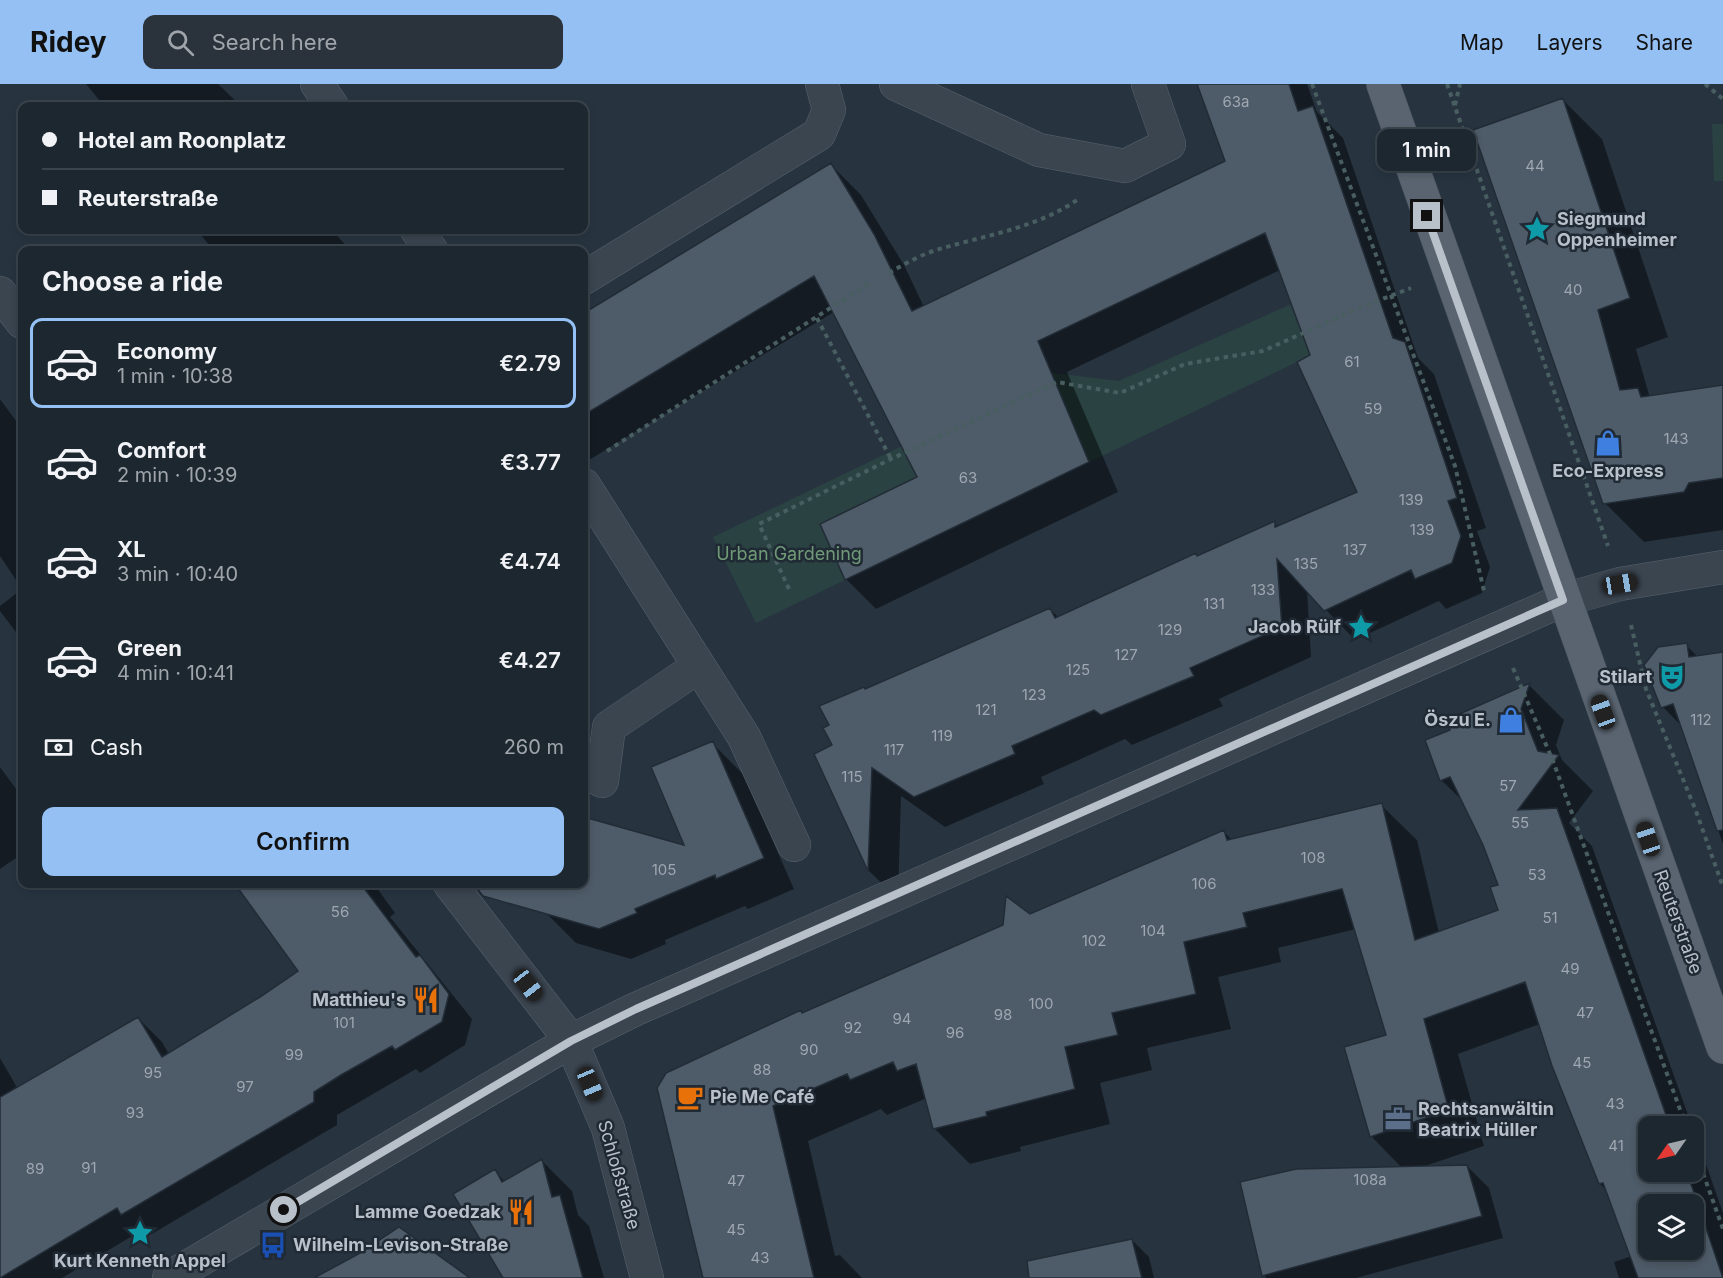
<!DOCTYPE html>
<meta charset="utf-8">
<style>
:root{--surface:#1d2730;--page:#2a333c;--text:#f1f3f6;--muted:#a0a5ab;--line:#3b444c;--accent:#94c0f3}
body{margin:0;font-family:Inter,sans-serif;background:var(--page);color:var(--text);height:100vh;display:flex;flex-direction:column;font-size:22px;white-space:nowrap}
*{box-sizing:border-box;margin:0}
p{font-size:20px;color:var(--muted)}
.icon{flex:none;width:33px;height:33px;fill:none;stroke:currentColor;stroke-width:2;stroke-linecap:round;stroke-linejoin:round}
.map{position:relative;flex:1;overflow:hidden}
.sheet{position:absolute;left:18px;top:162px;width:570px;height:642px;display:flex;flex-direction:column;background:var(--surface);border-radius:12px;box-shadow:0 3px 9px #0003,0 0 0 2px var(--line)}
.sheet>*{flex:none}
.banner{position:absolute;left:18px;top:18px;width:570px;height:132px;border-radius:12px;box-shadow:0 3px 9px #0003,0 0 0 2px var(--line);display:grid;align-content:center;height:132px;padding:0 24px;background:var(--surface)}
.needle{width:39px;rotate:236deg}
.tools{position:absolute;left:1638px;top:1032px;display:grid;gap:12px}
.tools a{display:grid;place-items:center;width:66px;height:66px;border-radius:12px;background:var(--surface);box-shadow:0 3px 9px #0003,0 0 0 2px var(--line);font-size:30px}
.end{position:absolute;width:27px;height:27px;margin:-14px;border:8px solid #b8c0ca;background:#111;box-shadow:0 0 0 3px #111}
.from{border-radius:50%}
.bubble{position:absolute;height:42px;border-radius:12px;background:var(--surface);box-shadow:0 3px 9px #0003,0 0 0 2px var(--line);font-size:20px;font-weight:600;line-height:42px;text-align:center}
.car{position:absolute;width:18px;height:36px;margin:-18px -9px;border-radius:8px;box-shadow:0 0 4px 2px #0007;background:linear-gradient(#222 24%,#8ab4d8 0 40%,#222 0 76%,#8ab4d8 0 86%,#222 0)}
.banner b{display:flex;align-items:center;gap:21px;height:57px;font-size:22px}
.banner b+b{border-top:2px solid var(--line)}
.banner i{width:15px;height:15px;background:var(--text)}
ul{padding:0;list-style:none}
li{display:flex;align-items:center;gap:18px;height:90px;margin:0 12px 9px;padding:0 12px;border:3px solid transparent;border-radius:12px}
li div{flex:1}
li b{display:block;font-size:22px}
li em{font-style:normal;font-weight:600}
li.current{border-color:var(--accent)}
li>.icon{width:54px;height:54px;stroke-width:1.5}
h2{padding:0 24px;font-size:27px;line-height:72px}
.pay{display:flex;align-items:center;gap:15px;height:66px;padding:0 24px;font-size:22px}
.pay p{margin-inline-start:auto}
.cta{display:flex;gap:12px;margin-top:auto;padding:12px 24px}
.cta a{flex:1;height:69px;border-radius:12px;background:var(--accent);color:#111;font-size:24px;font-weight:600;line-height:69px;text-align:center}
header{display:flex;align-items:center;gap:36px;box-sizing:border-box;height:84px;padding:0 30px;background:var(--accent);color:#111}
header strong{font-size:28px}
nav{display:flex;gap:33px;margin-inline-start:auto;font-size:21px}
.search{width:420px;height:54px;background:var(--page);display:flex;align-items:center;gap:15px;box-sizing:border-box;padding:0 21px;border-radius:12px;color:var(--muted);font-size:22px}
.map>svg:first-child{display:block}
.green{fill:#2a4242}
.shadow{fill:#0007;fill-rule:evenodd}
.building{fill:#4e5b68;stroke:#222c37;stroke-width:1.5;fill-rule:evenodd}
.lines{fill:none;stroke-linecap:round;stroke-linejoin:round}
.minor-casing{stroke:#59636d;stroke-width:34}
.major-casing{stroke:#48515c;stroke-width:34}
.path{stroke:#495e60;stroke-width:4;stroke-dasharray:4.5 4.5;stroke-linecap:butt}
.minor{stroke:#3b4550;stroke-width:33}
.major{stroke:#596470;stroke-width:33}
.route{stroke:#b8c0ca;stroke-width:8}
.labels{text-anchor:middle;stroke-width:5;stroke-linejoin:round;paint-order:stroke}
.number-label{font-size:15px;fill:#9ea7b2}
.poi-label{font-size:18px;font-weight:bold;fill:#b8c0ca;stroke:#202a35;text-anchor:end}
.park-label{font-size:18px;fill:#709a77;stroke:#202a35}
.street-label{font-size:18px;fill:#b8c0ca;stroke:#202a35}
</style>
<header>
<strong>Ridey</strong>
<div class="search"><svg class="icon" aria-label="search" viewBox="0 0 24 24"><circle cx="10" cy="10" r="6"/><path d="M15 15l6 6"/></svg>Search here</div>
<nav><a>Map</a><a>Layers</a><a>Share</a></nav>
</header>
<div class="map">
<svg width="1723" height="1194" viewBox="0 0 1723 1194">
<rect width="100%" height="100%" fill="#273440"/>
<path class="green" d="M1712,40H1723V97H1714Z
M1370,185L1386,235L756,539L713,453L1054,289L1119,297Z"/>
<path class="shadow" d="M86,0H218L241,22H104Z
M1199,0H1307L1317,28L1343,54L1418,274L1434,290L1486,444L1477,447L1490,483L1482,509L1446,525L1439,517L1355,556L1307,506L1311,573L1219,615L1223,622L1132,661L1125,655L1041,693L1044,700L945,743L901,712L898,815L869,787L816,671L834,662L866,607L1050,525L1059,534L1274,439L1279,443L1359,408L1280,186L1067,288L1118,408L876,525L846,495L920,394L834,228L584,379V230L831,81L861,111L904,181L924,223L1227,78Z
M1563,16L1602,55L1668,253L1636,265L1650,314L1723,303V446L1644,458L1605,419Z
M197,146H332L350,166H213Z
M0,315L22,345V556L0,527V522L22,505L0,472Z
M1686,561L1723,598V760L1693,674L1699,660L1663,623Z
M1529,601L1564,636L1556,661L1562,676L1593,707L1569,739L1592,762L1692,1042H1648V1088H1694V1046L1723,1129V1194H1619L1614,1178L1632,1172L1608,1108L1600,1100L1540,940L1458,970L1484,1062L1422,1083L1467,1082L1489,1104L1503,1154L1356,1194H1266L1264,1191L1402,1084L1371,1052L1388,952L1356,845L1278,864L1281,878L1218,893L1231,945L1147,964L1152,986L1100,999L1110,1040L1020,1063L1021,1067L970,1080L935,1045L927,1014L887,1031L881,1025L808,1057L835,1172L840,1171L862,1194H705L803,930L1224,748L1232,756L1381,721L1417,756L1439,849L1500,827L1499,802L1485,760L1464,718L1441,696L1452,647ZM1648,1120H1694V1166H1648Z
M712,659L743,690L794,805L748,825L745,822L665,856L666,860L631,875L576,859L545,828L523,800H584V736L687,763Z
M584,671L600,693L584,705Z
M0,683L22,713V770L0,785Z
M192,800H207L198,806Z
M237,800H374L395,829L390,833L472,935L465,961L420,989L416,985L337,1031V1041L145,1154L139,1148L62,1194H0V974L18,1005L138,934L162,958L169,970L261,915L301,887Z
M542,1077L572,1107L578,1131L589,1142L604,1194H505L495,1087L505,1098Z
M1132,1156L1149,1173L1154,1194H1095Z"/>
<path class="building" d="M1197,0H1289L1298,27L1313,22L1393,254L1405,258L1457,414L1448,417L1461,452L1452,479L1415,495L1411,486L1324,527L1277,475L1282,543L1190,584L1194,592L1101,631L1094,626L1012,662L1015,670L914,713L872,684L868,787L814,670L832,661L823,644L829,641L819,622L864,603L865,605L1050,524L1055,534L1196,469L1197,472L1275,437V443L1357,408L1297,278L1310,271L1265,149L1038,257L1089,378L845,496L820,440L917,393L814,192L584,331V229L831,79L874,150L912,227L1225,77Z
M1563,14L1630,214L1598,226L1620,306L1638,304L1641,313L1723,301V394L1689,399L1684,408L1603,420L1473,46Z
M1687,559L1689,573L1723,568V746L1717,747L1673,620L1661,624L1644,581L1658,563Z
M1530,599L1521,625L1538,667L1559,671L1518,726L1557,724L1670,1042H1648V1088H1687L1723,1194H1638L1603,1099L1599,1100L1552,982L1525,898L1424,935L1449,1026L1370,1053L1344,963L1386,951L1342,805L1243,829L1247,843L1184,858L1196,910L1112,929L1118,951L1065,963L1075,1005L986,1028L987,1032L933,1045L916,980L897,987L893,978L850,996L847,990L773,1022L814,1194H703L657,1004L666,989L801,926L802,929L1003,841L1006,812L1030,830L1224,746L1227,756L1382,719L1415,856L1498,826L1490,803L1498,801L1483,761L1450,693L1440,697L1425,656L1450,646L1446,636ZM1648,1120H1694V1166H1648Z
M713,657L764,774L716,795L715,791L635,825L637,829L599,845L483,812L479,807L480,800H584V733L684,761L651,683Z
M235,800H361L416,873L420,871L449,910L442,938L395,966L392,962L341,991L314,1008V1018L121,1131L117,1124L0,1194V1013L138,933L162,973L260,913L298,887Z
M542,1075L552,1113L560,1111L583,1194H503L453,1110L495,1085L502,1098Z
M1467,1081L1482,1132L1262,1192L1240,1098L1296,1085Z
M399,1143L470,1194H314L360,1169Z
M1132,1155L1142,1194H1029L1027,1177Z"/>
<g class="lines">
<g class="minor-casing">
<path id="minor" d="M317,0L332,22
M896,0L1039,66L1125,82L1169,60L1148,0
M417,146L431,166
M584,194L819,50L829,26L822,0
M0,209L22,238
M584,401L744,653L794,761
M602,697L609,643L699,582
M450,800L571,957L608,1044L647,1194
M169,1194L571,957L636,925L1563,516L1620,500L1723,483"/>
</g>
<g class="major-casing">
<path id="major" d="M1383,0L1723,963"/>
</g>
<path class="path" d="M1312,0L1455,382L1484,507
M1447,0L1608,462
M1705,0L1723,15
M1455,21L1460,0
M889,189C906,179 924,169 943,164C988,151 1038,143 1077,116
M817,234L891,375
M607,367L871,198
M789,505L759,440L891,375L1057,298L1120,309L1185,280L1263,267L1359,224L1411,204
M1631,541L1646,605L1696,727L1723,803
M1513,584L1553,677L1686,1042
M1694,1064L1723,1145"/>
<use href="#minor" class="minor"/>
<use href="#major" class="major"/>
</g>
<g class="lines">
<path class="route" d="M284,1126L571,957L636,925L1563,516L1427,132"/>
</g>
<defs>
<g id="sight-bare" transform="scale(2.07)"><path d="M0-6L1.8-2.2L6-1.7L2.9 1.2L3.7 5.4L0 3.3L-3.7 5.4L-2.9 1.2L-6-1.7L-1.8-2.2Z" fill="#0f9aa8" stroke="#202a35" stroke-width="2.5" paint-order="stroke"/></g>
<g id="shop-bare" transform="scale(2.07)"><path d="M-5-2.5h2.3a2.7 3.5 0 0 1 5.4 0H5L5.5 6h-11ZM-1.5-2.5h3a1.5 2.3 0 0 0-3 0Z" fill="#3f7fe0" stroke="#202a35" stroke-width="2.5" paint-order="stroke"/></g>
<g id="theatre-bare" transform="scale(2.07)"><path d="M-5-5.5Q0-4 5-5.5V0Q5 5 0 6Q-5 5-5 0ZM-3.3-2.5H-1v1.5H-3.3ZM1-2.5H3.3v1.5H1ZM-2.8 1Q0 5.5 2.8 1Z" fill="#0f9aa8" stroke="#202a35" stroke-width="2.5" paint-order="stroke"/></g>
<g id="restaurant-bare" transform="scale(2.07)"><path d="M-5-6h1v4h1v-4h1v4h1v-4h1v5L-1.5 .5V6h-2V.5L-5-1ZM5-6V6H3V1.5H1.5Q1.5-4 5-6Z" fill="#e8710a" stroke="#202a35" stroke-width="2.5" paint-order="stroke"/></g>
<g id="cafe-bare" transform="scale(2.07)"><path d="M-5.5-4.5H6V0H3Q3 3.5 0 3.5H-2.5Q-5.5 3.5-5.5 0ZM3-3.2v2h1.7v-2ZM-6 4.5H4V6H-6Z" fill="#e8710a" stroke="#202a35" stroke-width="2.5" paint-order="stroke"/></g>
<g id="office-bare" transform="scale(2.07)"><path d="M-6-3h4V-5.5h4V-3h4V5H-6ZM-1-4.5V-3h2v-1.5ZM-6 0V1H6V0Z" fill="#5c6f8a" stroke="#202a35" stroke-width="2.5" paint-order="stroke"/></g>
<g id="bus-bare" transform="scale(2.07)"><path d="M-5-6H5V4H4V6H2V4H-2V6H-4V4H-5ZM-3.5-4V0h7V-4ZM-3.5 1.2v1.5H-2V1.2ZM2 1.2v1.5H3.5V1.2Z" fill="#1a4fb4" stroke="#202a35" stroke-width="2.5" paint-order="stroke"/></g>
</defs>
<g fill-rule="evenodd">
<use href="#sight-bare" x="1537" y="145"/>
<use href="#shop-bare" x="1608" y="359"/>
<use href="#sight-bare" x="1361" y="543"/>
<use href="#theatre-bare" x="1672" y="593"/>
<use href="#shop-bare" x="1511" y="636"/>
<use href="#restaurant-bare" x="426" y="916"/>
<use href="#cafe-bare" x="690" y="1013"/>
<use href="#office-bare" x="1398" y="1035"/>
<use href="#restaurant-bare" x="521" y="1128"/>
<use href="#sight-bare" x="140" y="1149"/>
<use href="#bus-bare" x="273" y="1161"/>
</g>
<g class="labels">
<g class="number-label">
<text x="1236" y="23">63a</text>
<text x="1535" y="87">44</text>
<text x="1573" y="211">40</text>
<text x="1352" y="283">61</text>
<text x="1373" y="330">59</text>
<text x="1676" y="360">143</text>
<text x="968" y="399">63</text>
<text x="1411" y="421">139</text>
<text x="1422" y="451">139</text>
<text x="1355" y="471">137</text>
<text x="1306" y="485">135</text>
<text x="1263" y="511">133</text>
<text x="1214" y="525">131</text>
<text x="1170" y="551">129</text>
<text x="1126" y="576">127</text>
<text x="1078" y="591">125</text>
<text x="1034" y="616">123</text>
<text x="986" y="631">121</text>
<text x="1701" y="641">112</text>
<text x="942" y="657">119</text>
<text x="894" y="671">117</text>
<text x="852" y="698">115</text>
<text x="1508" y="707">57</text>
<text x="1520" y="744">55</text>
<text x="1313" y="779">108</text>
<text x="664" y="791">105</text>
<text x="1537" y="796">53</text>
<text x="1204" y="805">106</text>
<text x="340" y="833">56</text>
<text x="1550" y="839">51</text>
<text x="1153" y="852">104</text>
<text x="1094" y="862">102</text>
<text x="1570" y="890">49</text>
<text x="1041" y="925">100</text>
<text x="1585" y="934">47</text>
<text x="1003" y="936">98</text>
<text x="902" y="940">94</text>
<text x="344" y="944">101</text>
<text x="853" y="949">92</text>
<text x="955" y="954">96</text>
<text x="809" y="971">90</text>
<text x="294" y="976">99</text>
<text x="1582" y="984">45</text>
<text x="762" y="991">88</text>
<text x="153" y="994">95</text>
<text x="245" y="1008">97</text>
<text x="1615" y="1025">43</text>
<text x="135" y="1034">93</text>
<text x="1616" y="1067">41</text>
<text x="89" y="1089">91</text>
<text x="35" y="1090">89</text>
<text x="1370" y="1101">108a</text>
<text x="736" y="1102">47</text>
<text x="736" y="1151">45</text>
<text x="760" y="1179">43</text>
</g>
<g class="poi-label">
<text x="1557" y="141" text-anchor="start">Siegmund<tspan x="1557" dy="21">Oppenheimer</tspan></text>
<text x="1608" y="393" text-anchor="middle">Eco-Express</text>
<text x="1341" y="549">Jacob Rülf</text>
<text x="1652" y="599">Stilart</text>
<text x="1491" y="642">Öszu E.</text>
<text x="406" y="922">Matthieu's</text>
<text x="710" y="1019" text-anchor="start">Pie Me Café</text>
<text x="1418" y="1031" text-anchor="start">Rechtsanwältin<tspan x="1418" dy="21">Beatrix Hüller</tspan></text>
<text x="501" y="1134">Lamme Goedzak</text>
<text x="293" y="1167" text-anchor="start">Wilhelm-Levison-Straße</text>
<text x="140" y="1183" text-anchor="middle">Kurt Kenneth Appel</text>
</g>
<g class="park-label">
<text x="789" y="476">Urban Gardening</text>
</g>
<g class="street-label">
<text transform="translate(1678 838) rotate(70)" y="6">Reuterstraße</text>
<text transform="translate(619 1091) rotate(74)" y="6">Schloßstraße</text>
</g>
</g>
</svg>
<div class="tools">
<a><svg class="needle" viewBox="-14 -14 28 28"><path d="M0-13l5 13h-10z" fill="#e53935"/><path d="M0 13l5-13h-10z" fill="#a0a5ab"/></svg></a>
<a><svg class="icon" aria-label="layers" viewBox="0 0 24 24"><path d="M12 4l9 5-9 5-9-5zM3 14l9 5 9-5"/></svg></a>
</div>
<i class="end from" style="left:284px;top:1126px"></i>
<i class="end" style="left:1427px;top:132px"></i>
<div class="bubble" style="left:1377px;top:45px;width:99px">1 min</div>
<i class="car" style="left:1620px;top:500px;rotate:81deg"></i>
<i class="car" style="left:1603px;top:628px;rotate:340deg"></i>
<i class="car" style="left:1648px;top:755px;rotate:341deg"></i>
<i class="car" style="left:528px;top:901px;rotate:142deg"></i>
<i class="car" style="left:590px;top:1000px;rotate:157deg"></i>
<div class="banner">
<b><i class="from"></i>Hotel am Roonplatz</b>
<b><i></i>Reuterstraße</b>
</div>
<section class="sheet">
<h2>Choose a ride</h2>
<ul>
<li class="current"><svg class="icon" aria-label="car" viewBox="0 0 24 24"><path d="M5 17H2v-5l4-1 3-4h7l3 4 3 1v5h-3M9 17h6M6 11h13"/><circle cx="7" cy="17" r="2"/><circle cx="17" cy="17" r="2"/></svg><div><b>Economy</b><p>1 min · 10:38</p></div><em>€2.79</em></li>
<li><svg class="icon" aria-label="car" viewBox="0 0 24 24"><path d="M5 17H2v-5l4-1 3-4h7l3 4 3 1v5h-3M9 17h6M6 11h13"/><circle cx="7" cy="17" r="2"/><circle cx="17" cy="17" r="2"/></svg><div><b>Comfort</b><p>2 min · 10:39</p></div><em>€3.77</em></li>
<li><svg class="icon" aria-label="car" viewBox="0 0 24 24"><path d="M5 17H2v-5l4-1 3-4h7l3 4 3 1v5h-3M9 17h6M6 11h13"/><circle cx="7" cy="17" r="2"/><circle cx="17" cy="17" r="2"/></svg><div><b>XL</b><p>3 min · 10:40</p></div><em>€4.74</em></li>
<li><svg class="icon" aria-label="car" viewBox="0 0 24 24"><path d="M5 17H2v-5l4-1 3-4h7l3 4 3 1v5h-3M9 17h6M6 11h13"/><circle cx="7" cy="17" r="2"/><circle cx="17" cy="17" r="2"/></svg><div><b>Green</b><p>4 min · 10:41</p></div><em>€4.27</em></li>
</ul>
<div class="pay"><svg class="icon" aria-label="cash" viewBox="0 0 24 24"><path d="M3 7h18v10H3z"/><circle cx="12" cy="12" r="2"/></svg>Cash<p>260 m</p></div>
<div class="cta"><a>Confirm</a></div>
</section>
</div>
